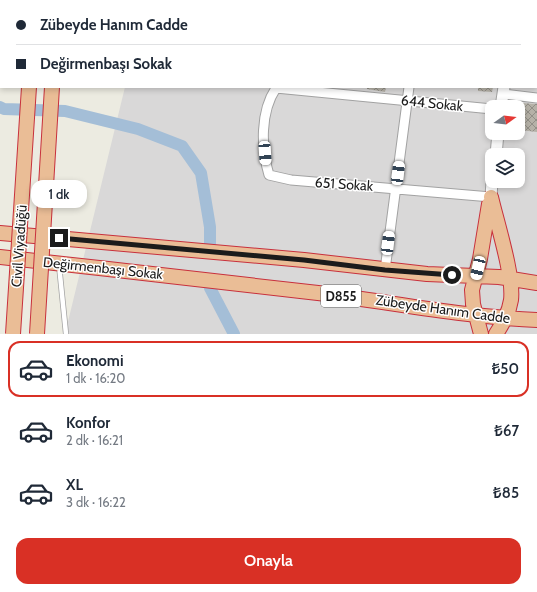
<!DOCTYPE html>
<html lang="tr">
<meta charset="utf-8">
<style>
:root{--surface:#fff;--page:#f6f6f7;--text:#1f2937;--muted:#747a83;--line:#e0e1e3;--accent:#d93025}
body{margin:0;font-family:Cabin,sans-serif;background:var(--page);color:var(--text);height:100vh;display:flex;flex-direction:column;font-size:15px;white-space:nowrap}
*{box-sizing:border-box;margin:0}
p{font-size:13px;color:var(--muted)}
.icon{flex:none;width:22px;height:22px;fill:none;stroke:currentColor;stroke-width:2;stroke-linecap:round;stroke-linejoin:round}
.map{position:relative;height:334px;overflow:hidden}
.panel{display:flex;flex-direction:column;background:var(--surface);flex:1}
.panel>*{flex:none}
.banner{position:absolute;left:0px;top:0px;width:537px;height:88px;box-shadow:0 2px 6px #0003;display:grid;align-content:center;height:88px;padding:0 16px;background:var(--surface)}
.needle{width:26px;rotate:75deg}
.buttons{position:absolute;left:485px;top:100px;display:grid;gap:8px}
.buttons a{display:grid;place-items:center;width:40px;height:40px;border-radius:8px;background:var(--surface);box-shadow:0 2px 6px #0003;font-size:20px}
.end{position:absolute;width:18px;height:18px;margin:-9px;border:5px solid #1b1b1b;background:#fff;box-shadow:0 0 0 2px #fff}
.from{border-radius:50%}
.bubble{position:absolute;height:28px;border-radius:12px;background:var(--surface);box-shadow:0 2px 6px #0003;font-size:13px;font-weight:600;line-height:28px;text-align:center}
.car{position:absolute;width:12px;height:24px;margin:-12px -6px;border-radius:5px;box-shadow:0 0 3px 1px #0007;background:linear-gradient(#fff 24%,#345 0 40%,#fff 0 76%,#345 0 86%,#fff 0)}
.banner b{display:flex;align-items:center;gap:14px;height:38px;font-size:15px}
.banner b+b{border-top:1px solid var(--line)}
.banner i{width:10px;height:10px;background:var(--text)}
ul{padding:7px 0 0;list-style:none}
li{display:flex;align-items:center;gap:12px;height:56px;margin:0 8px 6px;padding:0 8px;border:2px solid transparent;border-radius:12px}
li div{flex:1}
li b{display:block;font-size:15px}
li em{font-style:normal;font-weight:600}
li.active{border-color:var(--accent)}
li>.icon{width:36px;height:36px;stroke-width:1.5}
.action{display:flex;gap:8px;margin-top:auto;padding:8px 16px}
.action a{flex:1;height:46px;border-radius:12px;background:var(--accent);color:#fff;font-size:16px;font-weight:600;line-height:46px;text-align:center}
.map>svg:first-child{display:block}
.residential{fill:#d9d8d8;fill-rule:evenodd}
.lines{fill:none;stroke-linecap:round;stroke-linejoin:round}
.canal{stroke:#a4bed7;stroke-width:12}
.building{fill:url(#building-cross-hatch)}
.service-casing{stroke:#a2a2a2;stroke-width:6}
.minor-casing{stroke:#a2a2a2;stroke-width:11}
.tertiary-casing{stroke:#a2a2a2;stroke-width:13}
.trunk-casing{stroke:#c8303c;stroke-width:16}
.service{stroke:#fff;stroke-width:4.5}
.minor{stroke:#fff;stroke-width:9}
.tertiary{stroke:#fff;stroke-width:11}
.trunk{stroke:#eabd96;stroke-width:14}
.trunk-bridge-casing{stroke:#c8303c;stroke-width:16;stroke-linecap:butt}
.trunk-bridge{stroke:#eabd96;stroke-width:14}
.route{stroke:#1b1b1b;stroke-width:5}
.labels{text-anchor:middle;stroke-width:3;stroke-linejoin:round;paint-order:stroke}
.shield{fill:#fff;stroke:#5f5f5f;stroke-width:1}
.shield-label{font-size:13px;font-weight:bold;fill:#1b1b1b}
.street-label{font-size:14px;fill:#1b1b1b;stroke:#fff}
</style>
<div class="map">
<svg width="537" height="334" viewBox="0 0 537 334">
<defs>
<pattern id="building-cross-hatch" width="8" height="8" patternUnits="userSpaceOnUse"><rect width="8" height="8" fill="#b5b1a7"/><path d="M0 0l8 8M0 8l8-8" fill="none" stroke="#928f87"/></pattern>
</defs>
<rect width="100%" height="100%" fill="#ecebe1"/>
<path class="residential" d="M145,0H537V334H65L125,87H536V1ZM492,107H518V133H492ZM492,155H518V181H492Z"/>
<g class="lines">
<path class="canal" d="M0,107L4,109L65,111L138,129L182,146L201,173L210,227V244
M210,288L234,334"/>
</g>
<path class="building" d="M367,87H386L385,92L367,89Z
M478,87H493L492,92L478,91Z
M521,103L537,104V132L519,130Z"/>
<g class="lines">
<g class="service-casing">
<path id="service" d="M59,265L66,334"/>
</g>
<g class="minor-casing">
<path id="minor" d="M311,0L322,1
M421,1V0
M536,19L537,20
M503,94L537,98
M491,197L291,180L269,175C261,148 260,112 276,88L492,109
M385,270L409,87"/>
</g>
<g class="tertiary-casing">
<path id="tertiary" d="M514,1V0
M501,107L504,87
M496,155L498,133
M491,197L492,181"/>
</g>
<g class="trunk-casing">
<path id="trunk" d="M34,1V0
M57,1V0
M491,197C497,223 514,276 511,300C509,313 503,323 496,334
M0,233L304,260L427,274L499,277L537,283
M0,257C106,269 212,280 318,293C391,302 464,317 537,320
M481,334L473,304L472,290L480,259L489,204"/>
</g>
<use href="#service" class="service"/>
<use href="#minor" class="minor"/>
<use href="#tertiary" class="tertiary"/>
<use href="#trunk" class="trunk"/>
<g class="trunk-bridge-casing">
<path id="trunk-bridge" d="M13,334L29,87
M37,334L52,87"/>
</g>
<use href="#trunk-bridge" class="trunk-bridge"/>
</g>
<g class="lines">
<path class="route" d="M59,238L304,260L385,270L452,275"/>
</g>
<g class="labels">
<rect class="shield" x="321" y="285" width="40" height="22" rx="3"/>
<g class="shield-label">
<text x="341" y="301">D855</text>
</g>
<g class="street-label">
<text transform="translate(432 103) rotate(6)" y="5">644 Sokak</text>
<text transform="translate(344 184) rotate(4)" y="5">651 Sokak</text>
<text transform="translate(19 246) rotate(-86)" y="5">Civil Viyadüğü</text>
<text transform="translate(103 268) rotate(6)" y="5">Değirmenbaşı Sokak</text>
<text transform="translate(443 309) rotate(8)" y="5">Zübeyde Hanım Cadde</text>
</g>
</g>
</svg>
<div class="buttons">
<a><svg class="needle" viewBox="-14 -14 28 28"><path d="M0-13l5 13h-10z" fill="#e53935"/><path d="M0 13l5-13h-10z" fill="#747a83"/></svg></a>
<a><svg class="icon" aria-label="layers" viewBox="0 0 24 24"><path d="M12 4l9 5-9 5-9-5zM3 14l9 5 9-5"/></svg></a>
</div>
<i class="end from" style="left:452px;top:275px"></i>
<i class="end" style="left:59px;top:238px"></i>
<div class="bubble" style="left:31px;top:180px;width:56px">1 dk</div>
<i class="car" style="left:265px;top:153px;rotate:176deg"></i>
<i class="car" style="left:398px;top:173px;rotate:7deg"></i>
<i class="car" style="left:388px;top:243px;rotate:7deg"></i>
<i class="car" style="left:478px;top:268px;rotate:193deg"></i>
<div class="banner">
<b><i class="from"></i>Zübeyde Hanım Cadde</b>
<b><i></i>Değirmenbaşı Sokak</b>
</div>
</div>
<section class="panel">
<ul>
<li class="active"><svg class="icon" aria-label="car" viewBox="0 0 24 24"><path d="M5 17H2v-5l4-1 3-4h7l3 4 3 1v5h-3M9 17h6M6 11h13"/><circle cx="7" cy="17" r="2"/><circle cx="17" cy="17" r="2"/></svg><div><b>Ekonomi</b><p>1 dk · 16:20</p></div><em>₺50</em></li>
<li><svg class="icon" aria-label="car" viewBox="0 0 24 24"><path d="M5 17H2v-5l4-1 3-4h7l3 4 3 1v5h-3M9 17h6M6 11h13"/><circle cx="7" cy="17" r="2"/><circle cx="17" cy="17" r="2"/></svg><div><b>Konfor</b><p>2 dk · 16:21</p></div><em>₺67</em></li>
<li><svg class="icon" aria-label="car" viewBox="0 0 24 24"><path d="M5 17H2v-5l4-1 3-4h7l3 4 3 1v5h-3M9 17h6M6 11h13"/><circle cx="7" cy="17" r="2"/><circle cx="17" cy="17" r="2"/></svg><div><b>XL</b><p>3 dk · 16:22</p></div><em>₺85</em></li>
</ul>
<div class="action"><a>Onayla</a></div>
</section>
